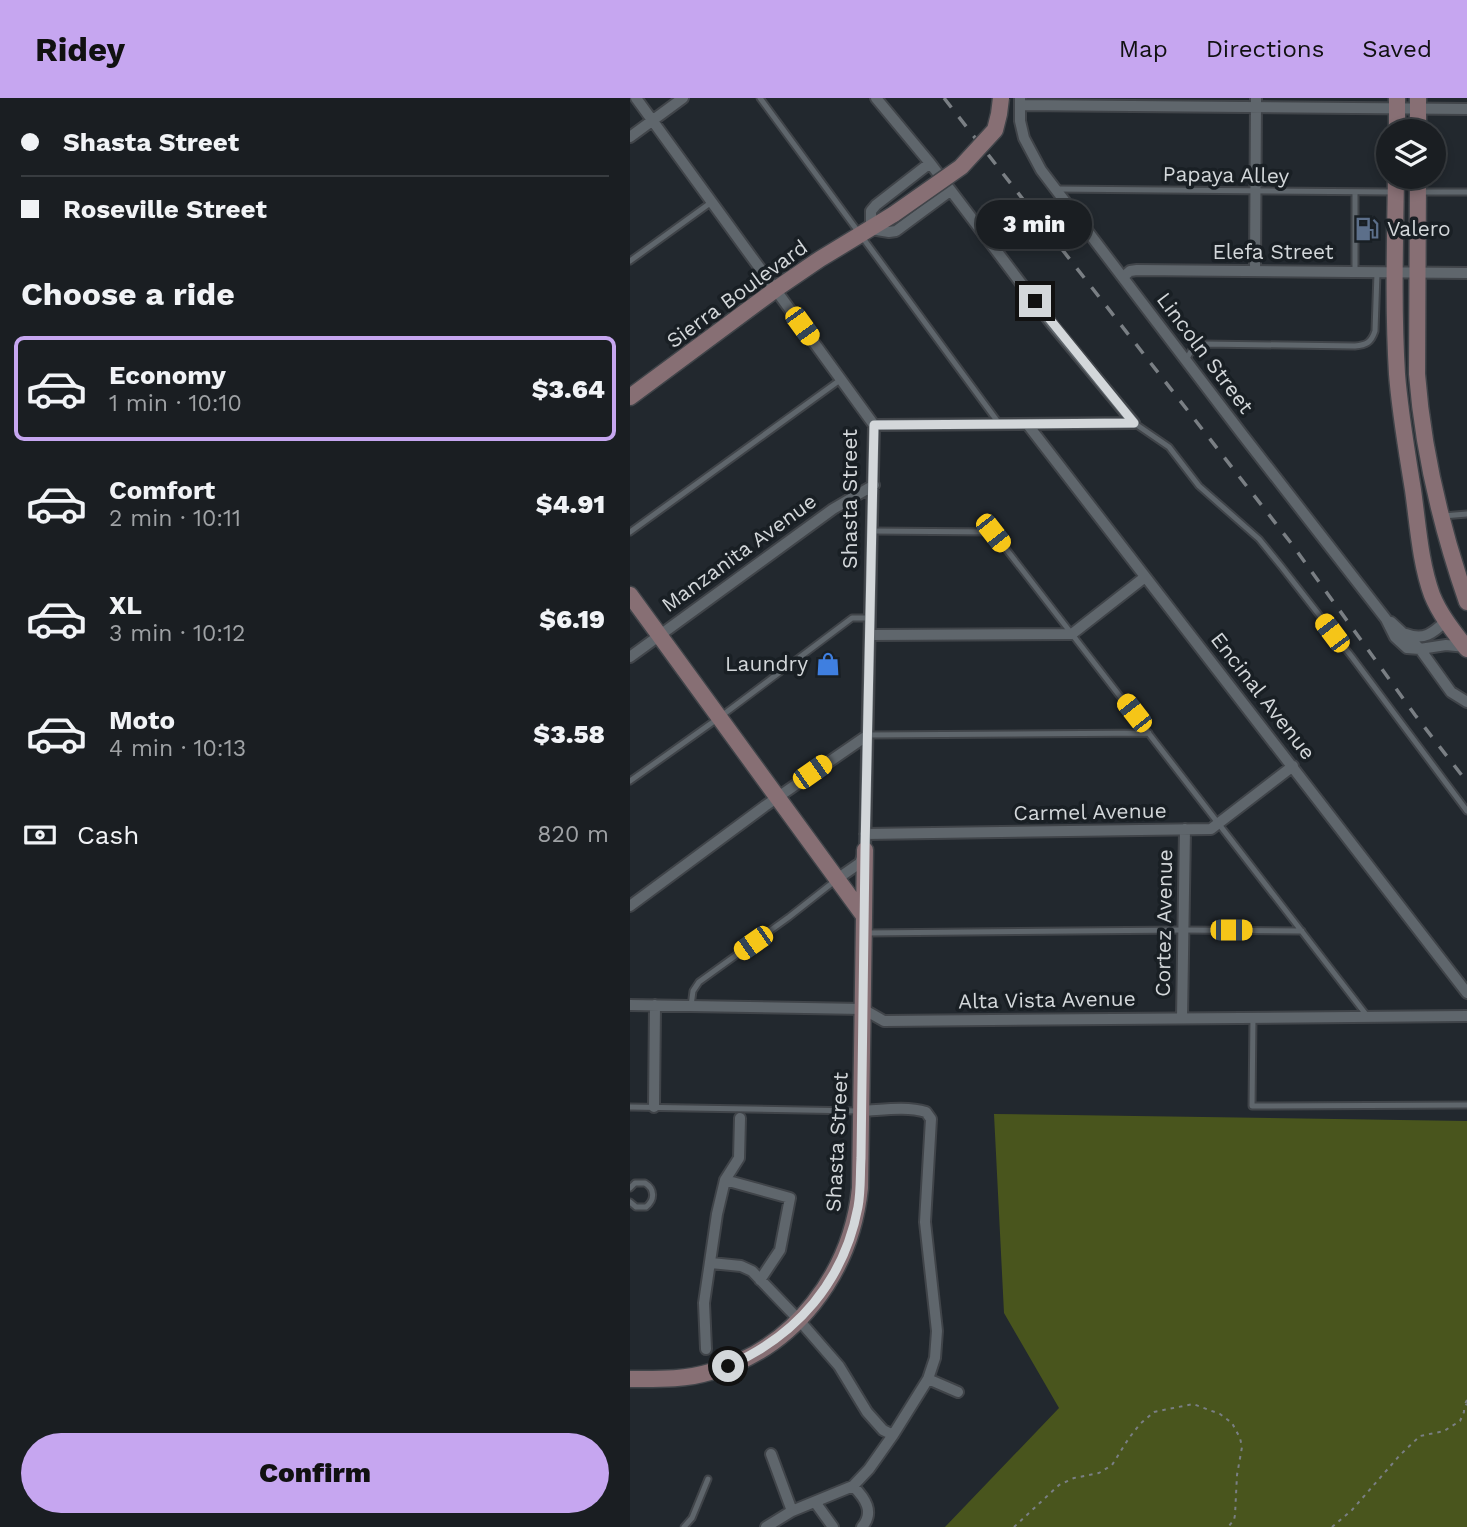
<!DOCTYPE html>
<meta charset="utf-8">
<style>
:root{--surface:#1a1e22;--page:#272b2f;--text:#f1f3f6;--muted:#9fa2a5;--line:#383c40;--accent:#c6a6f0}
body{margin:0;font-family:"Work Sans",sans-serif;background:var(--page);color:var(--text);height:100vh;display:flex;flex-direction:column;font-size:26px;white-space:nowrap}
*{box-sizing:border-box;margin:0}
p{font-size:23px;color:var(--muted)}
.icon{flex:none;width:38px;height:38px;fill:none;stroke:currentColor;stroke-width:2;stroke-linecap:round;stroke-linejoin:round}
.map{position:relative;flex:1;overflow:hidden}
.panel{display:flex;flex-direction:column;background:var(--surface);width:630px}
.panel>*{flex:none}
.top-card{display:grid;align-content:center;height:154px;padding:0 21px;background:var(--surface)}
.buttons{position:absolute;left:746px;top:21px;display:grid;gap:14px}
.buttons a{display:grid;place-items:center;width:70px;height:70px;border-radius:50%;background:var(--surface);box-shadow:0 4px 10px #0003,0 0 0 2px var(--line);font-size:35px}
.end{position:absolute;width:32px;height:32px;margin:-16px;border:9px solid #d3d7da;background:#111;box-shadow:0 0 0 4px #111}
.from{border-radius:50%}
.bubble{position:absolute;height:49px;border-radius:24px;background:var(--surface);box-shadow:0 4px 10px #0003,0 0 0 2px var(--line);font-size:23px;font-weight:800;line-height:49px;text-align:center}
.car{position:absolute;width:21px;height:42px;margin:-21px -10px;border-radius:9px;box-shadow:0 0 5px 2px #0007;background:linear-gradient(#f5c518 24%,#345 0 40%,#f5c518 0 76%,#345 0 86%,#f5c518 0)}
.top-card b{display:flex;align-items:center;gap:24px;height:66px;font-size:26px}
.top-card b+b{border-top:2px solid var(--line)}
.top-card i{width:18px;height:18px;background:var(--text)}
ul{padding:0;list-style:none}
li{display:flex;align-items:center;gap:21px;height:105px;margin:0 14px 10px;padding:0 7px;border:4px solid transparent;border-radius:10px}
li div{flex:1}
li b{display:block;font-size:26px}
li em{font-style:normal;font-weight:800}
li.selected{border-color:var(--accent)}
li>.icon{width:63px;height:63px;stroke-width:1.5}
h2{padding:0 21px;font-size:32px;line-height:84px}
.pay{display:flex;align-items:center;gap:18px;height:77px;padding:0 21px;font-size:26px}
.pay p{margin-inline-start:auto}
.action{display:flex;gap:14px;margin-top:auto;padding:14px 21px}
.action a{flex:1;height:80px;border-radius:42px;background:var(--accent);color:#111;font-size:28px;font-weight:800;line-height:80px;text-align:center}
header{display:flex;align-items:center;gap:42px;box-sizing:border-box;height:98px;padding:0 35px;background:var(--accent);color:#111}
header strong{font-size:33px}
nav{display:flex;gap:38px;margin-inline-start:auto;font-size:24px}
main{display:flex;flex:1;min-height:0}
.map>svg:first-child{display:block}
.green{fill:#49551d}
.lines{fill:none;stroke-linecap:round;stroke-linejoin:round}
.lane-casing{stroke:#404449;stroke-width:9}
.street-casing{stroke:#404449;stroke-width:14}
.secondary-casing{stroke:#404449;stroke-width:19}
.path{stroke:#7a7f84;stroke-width:2;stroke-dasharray:3.5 5;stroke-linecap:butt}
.lane{stroke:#5f666c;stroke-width:5}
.street{stroke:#5f666c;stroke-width:10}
.secondary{stroke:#876f74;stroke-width:16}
.rail{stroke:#7a7f84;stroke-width:3.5;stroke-dasharray:12 12;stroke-linecap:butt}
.secondary-bridge-casing{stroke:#404449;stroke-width:19;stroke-linecap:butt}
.secondary-bridge{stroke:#876f74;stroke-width:16}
.route{stroke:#d3d7da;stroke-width:9}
.labels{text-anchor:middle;stroke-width:7;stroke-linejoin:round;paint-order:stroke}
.street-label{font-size:21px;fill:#d3d7da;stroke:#191f24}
.poi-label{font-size:21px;fill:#d3d7da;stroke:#191f24;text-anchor:start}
</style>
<header>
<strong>Ridey</strong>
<nav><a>Map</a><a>Directions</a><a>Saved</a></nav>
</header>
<main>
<section class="panel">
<div class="top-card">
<b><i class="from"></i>Shasta Street</b>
<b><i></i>Roseville Street</b>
</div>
<h2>Choose a ride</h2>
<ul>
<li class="selected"><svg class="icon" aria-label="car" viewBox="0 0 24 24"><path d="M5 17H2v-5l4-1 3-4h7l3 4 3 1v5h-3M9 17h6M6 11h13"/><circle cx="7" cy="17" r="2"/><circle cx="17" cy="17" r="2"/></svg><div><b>Economy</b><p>1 min · 10:10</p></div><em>$3.64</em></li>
<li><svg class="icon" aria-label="car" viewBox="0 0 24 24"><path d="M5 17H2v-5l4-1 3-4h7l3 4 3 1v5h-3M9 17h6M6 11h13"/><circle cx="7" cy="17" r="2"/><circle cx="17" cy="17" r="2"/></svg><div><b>Comfort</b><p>2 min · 10:11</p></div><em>$4.91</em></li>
<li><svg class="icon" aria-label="car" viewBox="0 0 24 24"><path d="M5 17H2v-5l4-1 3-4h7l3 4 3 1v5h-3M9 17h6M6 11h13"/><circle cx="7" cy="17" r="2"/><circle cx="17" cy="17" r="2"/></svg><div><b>XL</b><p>3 min · 10:12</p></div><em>$6.19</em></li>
<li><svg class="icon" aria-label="car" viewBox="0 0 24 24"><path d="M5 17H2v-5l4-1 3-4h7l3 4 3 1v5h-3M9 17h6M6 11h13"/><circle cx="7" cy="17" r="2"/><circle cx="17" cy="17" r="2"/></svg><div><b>Moto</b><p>4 min · 10:13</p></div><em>$3.58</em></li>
</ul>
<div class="pay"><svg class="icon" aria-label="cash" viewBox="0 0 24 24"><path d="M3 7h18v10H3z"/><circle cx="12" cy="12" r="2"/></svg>Cash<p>820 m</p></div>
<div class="action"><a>Confirm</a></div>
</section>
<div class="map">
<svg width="837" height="1429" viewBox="0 0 837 1429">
<rect width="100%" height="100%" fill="#22282e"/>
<path class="green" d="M364,1016L837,1023V1429H315L429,1310L374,1215Z"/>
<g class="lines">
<g class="lane-casing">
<path id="lane" d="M130,0L368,324
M426,91L763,94
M791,94H837
M0,163L83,103
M725,174V94
M556,262L564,248L574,246L725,248C736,247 741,245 745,233L747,175
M504,325L539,349L569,388L629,441L651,468L722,559L837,713
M813,418L837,416
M242,433L363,434L738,919
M0,434L210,282
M239,637L519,635
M0,683L90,619L222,520H240
M237,835L553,832L672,833
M61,908L63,893L69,884L159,819L206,782
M623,920L622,1008L837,1007
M0,1009L229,1013
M0,1090L5,1085H15C25,1091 25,1102 16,1109H6L0,1104
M54,1429L62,1420L78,1381"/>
</g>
<g class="street-casing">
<path id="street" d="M6,0L244,327L235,752L230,765L207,781
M246,0L300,65L421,225L504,325
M390,0V23L394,40L411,72L612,336L756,521L765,539L777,550L790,551L816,547L836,549
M390,7L837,11
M0,39L53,0
M300,65L246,107L241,113V131L259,134L266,133L320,93
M625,173L626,0
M493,179L500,173L507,172L837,175
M244,327L504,325
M398,327L837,895
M761,524L790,551L821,594L837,604
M776,536C794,543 803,535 816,523
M240,537L442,536L515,479
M0,559L203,411L244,387
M235,736L581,731L663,668
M0,808L135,708L238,637
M0,907L233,911L254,923L837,918
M552,920L555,731
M24,1009L25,907
M95,1082L160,1100L150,1152L130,1182
M81,1165L111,1168L122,1173L169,1222L209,1268L237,1314L253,1332L263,1337
M76,1251L74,1205L87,1116L95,1082L109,1060L110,1020
M298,1281L328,1294
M141,1356L162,1413
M223,1388C235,1400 245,1414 232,1429
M185,1404L203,1429
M136,1429L162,1413L223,1388L239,1371L263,1337L298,1281L305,1260L307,1233L295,1124L301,1021L296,1014C276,1008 253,1012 232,1013"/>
</g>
<g class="secondary-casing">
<path id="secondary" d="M767,33V0
M788,33V0
M766,79C765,144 763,210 767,276C770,315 777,354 783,392C788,427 790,464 802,497C810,517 824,534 837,551
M788,79L787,276C793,355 811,429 837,504
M0,299L146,191L190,161L264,116
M0,497L234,818
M0,1281C27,1281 54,1282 80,1274C165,1251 221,1175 230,1090L235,752"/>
</g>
<path class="path" d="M837,1302L834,1308L837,1306
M384,1429L429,1387L444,1380L469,1375L482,1367L499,1340L510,1326L524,1314L563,1306L590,1316L602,1325L610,1340L612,1349L607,1377L605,1417L604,1422L598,1429
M702,1429L722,1412L770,1357L790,1338L814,1333L830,1323L834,1314V1308"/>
<use href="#lane" class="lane"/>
<use href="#street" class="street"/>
<use href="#secondary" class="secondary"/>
<path class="rail" d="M314,0L661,445L785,617L837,684"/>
<g class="secondary-bridge-casing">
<path id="secondary-bridge" d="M264,116L331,69L365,32L369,16L371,0"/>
</g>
<use href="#secondary-bridge" class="secondary-bridge"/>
</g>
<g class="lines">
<path class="route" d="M98,1268C167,1238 214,1183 228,1109C231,1093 230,1077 231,1060L235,752L244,327L504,325L405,203"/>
</g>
<defs>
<g id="fuel-bare" transform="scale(1.89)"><path d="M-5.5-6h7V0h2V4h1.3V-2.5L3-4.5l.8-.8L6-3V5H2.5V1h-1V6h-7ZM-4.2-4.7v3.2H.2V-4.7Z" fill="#5c6f8a" stroke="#191f24" stroke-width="2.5" paint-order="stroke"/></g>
<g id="shop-bare" transform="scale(1.89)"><path d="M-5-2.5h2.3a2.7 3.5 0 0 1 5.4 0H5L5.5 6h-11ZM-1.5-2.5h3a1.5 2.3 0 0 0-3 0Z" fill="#3f7fe0" stroke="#191f24" stroke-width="2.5" paint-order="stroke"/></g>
</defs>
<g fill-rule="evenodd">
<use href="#fuel-bare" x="737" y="131"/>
<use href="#shop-bare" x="198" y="566"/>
</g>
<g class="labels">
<g class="street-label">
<text transform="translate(596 77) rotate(1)" y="7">Papaya Alley</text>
<text x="643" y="161">Elefa Street</text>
<text transform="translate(107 196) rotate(-36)" y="7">Sierra Boulevard</text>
<text transform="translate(575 255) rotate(53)" y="7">Lincoln Street</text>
<text transform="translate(220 401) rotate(-90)" y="7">Shasta Street</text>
<text transform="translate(109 455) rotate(-36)" y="7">Manzanita Avenue</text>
<text transform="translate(633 598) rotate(52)" y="7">Encinal Avenue</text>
<text transform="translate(460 714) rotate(-1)" y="7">Carmel Avenue</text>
<text transform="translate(534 825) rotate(-89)" y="7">Cortez Avenue</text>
<text transform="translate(417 902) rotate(-1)" y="7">Alta Vista Avenue</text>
<text transform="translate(207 1044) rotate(-87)" y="7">Shasta Street</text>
</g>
<g class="poi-label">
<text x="757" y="138">Valero</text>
<text x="178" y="573" text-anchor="end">Laundry</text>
</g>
</g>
</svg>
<div class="buttons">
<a><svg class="icon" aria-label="layers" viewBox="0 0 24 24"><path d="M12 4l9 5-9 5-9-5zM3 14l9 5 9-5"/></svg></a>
</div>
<i class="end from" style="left:98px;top:1268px"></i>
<i class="end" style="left:405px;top:203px"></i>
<div class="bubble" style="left:346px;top:102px;width:116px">3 min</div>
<i class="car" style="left:172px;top:228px;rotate:144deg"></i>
<i class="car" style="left:363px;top:435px;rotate:142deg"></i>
<i class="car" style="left:702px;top:535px;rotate:323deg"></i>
<i class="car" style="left:504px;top:615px;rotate:322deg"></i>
<i class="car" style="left:182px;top:674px;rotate:55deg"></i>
<i class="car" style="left:601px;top:832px;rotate:90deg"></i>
<i class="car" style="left:123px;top:845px;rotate:235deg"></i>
</div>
</main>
